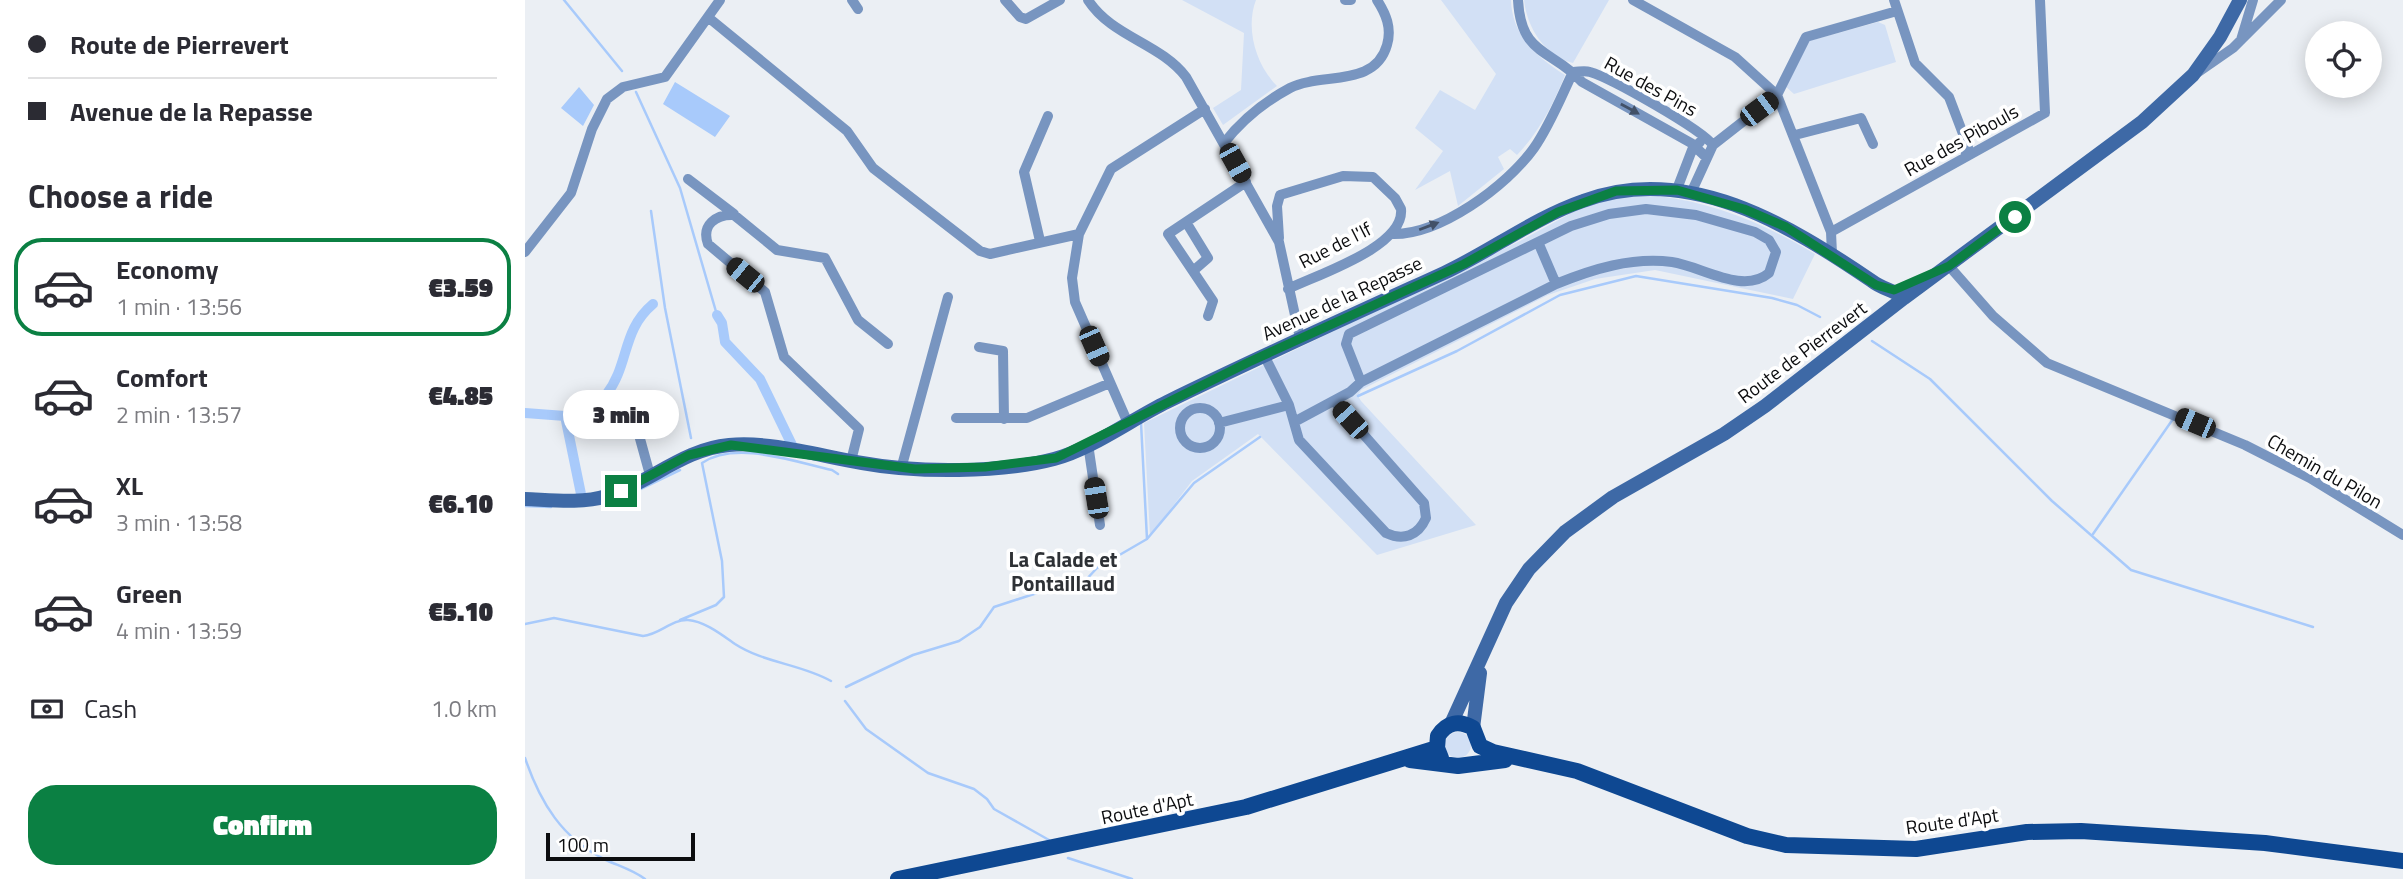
<!DOCTYPE html>
<meta charset="utf-8">
<style>
:root{--surface:#fff;--page:#f7f7f7;--text:#2b2b33;--muted:#7c7c81;--line:#e1e1e2;--accent:#0b8043}
body{margin:0;font-family:"Titillium Web",sans-serif;background:var(--page);color:var(--text);height:100vh;display:flex;flex-direction:column;font-size:26px;white-space:nowrap}
*{box-sizing:border-box;margin:0}
p{font-size:23px;color:var(--muted)}
.icon{flex:none;width:38px;height:38px;fill:none;stroke:currentColor;stroke-width:2;stroke-linecap:round;stroke-linejoin:round}
.map{position:relative;flex:1;overflow:hidden}
.side{display:flex;flex-direction:column;background:var(--surface);width:525px}
.side>*{flex:none}
.guide{display:grid;align-content:center;height:154px;padding:0 28px;background:var(--surface)}
.tools{position:absolute;left:1780px;top:21px;display:grid;gap:14px}
.tools a{display:grid;place-items:center;width:77px;height:77px;border-radius:50%;background:var(--surface);box-shadow:0 4px 18px #0003;font-size:35px}
.scale{position:absolute;left:21px;bottom:18px;width:149px;box-sizing:border-box;padding-left:7px;border:4px solid #0c0d0f;border-top:0;font-size:19px;line-height:24px;white-space:nowrap;color:#0c0d0f;-webkit-text-stroke:5px #fff;paint-order:stroke}
.end{position:absolute;width:32px;height:32px;margin:-16px;border:9px solid #0b8043;background:#fff;box-shadow:0 0 0 4px #fff}
.from{border-radius:50%}
.bubble{position:absolute;height:49px;border-radius:24px;background:var(--surface);box-shadow:0 4px 18px #0003;font-size:23px;font-weight:800;line-height:49px;text-align:center}
.car{position:absolute;width:21px;height:42px;margin:-21px -10px;border-radius:9px;box-shadow:0 0 5px 2px #0007;background:linear-gradient(#222 24%,#8ab4d8 0 40%,#222 0 76%,#8ab4d8 0 86%,#222 0)}
.guide b{display:flex;align-items:center;gap:24px;height:66px;font-size:26px}
.guide b+b{border-top:2px solid var(--line)}
.guide i{width:18px;height:18px;background:var(--text)}
ul{padding:0;list-style:none}
li{display:flex;align-items:center;gap:21px;height:98px;margin:0 14px 10px;padding:0 14px;border:4px solid transparent;border-radius:28px}
li div{flex:1}
li b{display:block;font-size:26px}
li em{font-style:normal;font-weight:800}
li.active{border-color:var(--accent)}
li>.icon{width:63px;height:63px;stroke-width:1.5}
h2{padding:0 28px;font-size:32px;line-height:84px}
.pay{display:flex;align-items:center;gap:18px;height:77px;padding:0 28px;font-size:26px}
.pay p{margin-inline-start:auto}
.action{display:flex;gap:14px;margin-top:auto;padding:14px 28px}
.action a{flex:1;height:80px;border-radius:28px;background:var(--accent);color:#fff;font-size:28px;font-weight:800;line-height:80px;text-align:center}
main{display:flex;flex:1;min-height:0}
.map>svg:first-child{display:block}
.green{fill:#d2e0f5}
.water{fill:#a8cafb}
.lines{fill:none;stroke-linecap:round;stroke-linejoin:round}
.stream{stroke:#a8cafb;stroke-width:2.5}
.canal{stroke:#a8cafb;stroke-width:10}
.street{stroke:#7895c0;stroke-width:10}
.secondary{stroke:#3e69a6;stroke-width:14}
.primary{stroke:#0e4892;stroke-width:16}
.oneway{fill:#425168}
.route{stroke:#0b8043;stroke-width:9}
.labels{text-anchor:middle;stroke-width:7;stroke-linejoin:round;paint-order:stroke}
.street-label{font-size:19px;fill:#0c0d0f;stroke:#fff}
.neighbourhood-label{font-size:21px;font-weight:bold;fill:#2e3135;stroke:#fff}
</style>
<main>
<section class="side">
<div class="guide">
<b><i class="from"></i>Route de Pierrevert</b>
<b><i></i>Avenue de la Repasse</b>
</div>
<h2>Choose a ride</h2>
<ul>
<li class="active"><svg class="icon" aria-label="car" viewBox="0 0 24 24"><path d="M5 17H2v-5l4-1 3-4h7l3 4 3 1v5h-3M9 17h6M6 11h13"/><circle cx="7" cy="17" r="2"/><circle cx="17" cy="17" r="2"/></svg><div><b>Economy</b><p>1 min · 13:56</p></div><em>€3.59</em></li>
<li><svg class="icon" aria-label="car" viewBox="0 0 24 24"><path d="M5 17H2v-5l4-1 3-4h7l3 4 3 1v5h-3M9 17h6M6 11h13"/><circle cx="7" cy="17" r="2"/><circle cx="17" cy="17" r="2"/></svg><div><b>Comfort</b><p>2 min · 13:57</p></div><em>€4.85</em></li>
<li><svg class="icon" aria-label="car" viewBox="0 0 24 24"><path d="M5 17H2v-5l4-1 3-4h7l3 4 3 1v5h-3M9 17h6M6 11h13"/><circle cx="7" cy="17" r="2"/><circle cx="17" cy="17" r="2"/></svg><div><b>XL</b><p>3 min · 13:58</p></div><em>€6.10</em></li>
<li><svg class="icon" aria-label="car" viewBox="0 0 24 24"><path d="M5 17H2v-5l4-1 3-4h7l3 4 3 1v5h-3M9 17h6M6 11h13"/><circle cx="7" cy="17" r="2"/><circle cx="17" cy="17" r="2"/></svg><div><b>Green</b><p>4 min · 13:59</p></div><em>€5.10</em></li>
</ul>
<div class="pay"><svg class="icon" aria-label="cash" viewBox="0 0 24 24"><path d="M3 7h18v10H3z"/><circle cx="12" cy="12" r="2"/></svg>Cash<p>1.0 km</p></div>
<div class="action"><a>Confirm</a></div>
</section>
<div class="map">
<svg width="1878" height="879" viewBox="0 0 1878 879">
<rect width="100%" height="100%" fill="#ebeff4"/>
<path class="green" d="M657,0H731C720,28 731,65 752,86L698,125L688,108L716,90L719,33Z
M916,0H986C987,36 1012,57 1040,75C1028,105 1014,132 992,155L985,149L973,157L979,169L933,206L925,171L890,190L918,151L890,128L915,90L950,110L971,74Z
M999,0H1084L1048,63C1020,56 1002,28 999,0Z
M1353,22L1360,25L1371,62L1269,94L1260,86L1284,41Z
M1133,196C1191,203 1240,224 1290,254L1268,299L1130,270L1070,279L1023,295L836,390L833,396L836,401L951,525L852,555L733,434L667,481L625,536L619,423L995,241L1061,205L1096,197Z
M920 745a13 13 0 1 1 26 0a13 13 0 1 1-26 0Z"/>
<path class="water" d="M150,82L205,116L190,137L138,104Z
M54,87L69,105L58,126L36,108Z"/>
<g class="lines">
<path class="stream" d="M39,0L97,71
M111,92L155,188L192,315
M126,211L140,308L166,438
M1347,341L1405,379L1527,501L1606,570L1788,627
M833,396L932,351L1035,295L1111,276L1247,298L1272,305L1295,317
M616,423L622,539
M101,496L155,470
M0,506L26,507
M1568,534L1648,419
M155,620L191,605L199,597L197,561L177,463C211,440 270,462 307,470L313,474
M0,624L29,618L118,636C134,635 147,619 163,620C179,621 197,635 210,644C239,663 276,664 306,681
M321,687L388,655L434,641L455,627L469,607L512,593L557,584L572,568L622,539L669,483L735,437
M320,701L341,729L403,773L449,789L462,799L469,809L524,840
M0,758C15,802 37,839 81,860C94,866 108,870 120,879
M543,858L607,879"/>
<path class="canal" d="M192,315L197,323L200,342L235,379L267,445
M81,395C105,364 96,331 128,304
M0,413L40,416L56,494
M40,416L61,411"/>
<path class="street" d="M327,0L333,9
M480,0L495,17L501,19L535,0
M563,0C587,37 635,43 661,77L754,242L775,338
M820,0H826
M993,0C996,57 1028,49 1057,82L1166,143L1181,157
M1108,0L1210,57L1252,95L1306,232L1307,254
M1369,0L1390,63L1424,97L1443,147L1440,157
M184,18L322,131L348,168L455,251L465,254L554,234L586,169L680,109
M1716,40L1728,0
M1048,72C1054,72 1059,70 1065,72C1086,78 1176,129 1188,145
M1672,73L1708,48L1756,0
M1270,135L1336,118L1348,144
M699,143C717,120 739,102 765,88C796,72 850,88 862,45C867,28 861,14 852,0
M163,179L209,214
M1152,189L1167,150L1175,142
M1166,193L1188,145L1252,95L1281,37L1372,11
M661,222L683,258L668,271
M1306,232L1520,113L1515,0
M554,234L547,278L550,302L602,421
M866,234C914,236 982,186 1009,148C1025,125 1036,97 1048,72
M754,238L752,206L755,195L818,176L848,177L870,198L876,209C880,247 791,275 763,289
M515,241L499,172L523,116
M1013,242L1031,284
M0,252L46,193L67,129L82,99L98,87L140,77L195,0
M1424,266L1468,316L1522,363L1720,445L1785,478L1878,535
M683,316L688,301L643,234L721,182
M454,347L478,351L479,419
M739,355L764,405L774,440L861,533C878,541 893,536 901,518L899,503L809,401
M67,402L96,401L106,406L125,475
M655 428a20 20 0 1 1 40 0a20 20 0 1 1-40 0Z
M431,418H502L585,383
M769,422L825,392L836,382L1031,284C1068,269 1106,257 1147,262C1176,266 1218,295 1244,273L1251,252L1244,240L1230,232L1171,215L1121,209L1084,214L1046,226L824,334L821,344L836,382
M694,423L764,405
M563,444L575,525
M326,461L334,429L259,357L240,292L183,244C176,225 191,214 209,215L252,250L300,258L333,320L363,344
M376,469L423,297"/>
<path class="secondary" d="M0,499C26,500 56,504 82,496C125,483 158,449 204,445C247,441 295,456 337,463C391,473 476,473 529,459C567,449 607,419 642,402C734,357 827,315 919,273C966,251 1009,218 1058,201C1162,162 1263,224 1347,281C1357,289 1369,290 1379,298
M926,724L981,603L1004,569L1040,532L1088,497L1199,434L1240,406L1379,298L1617,122L1668,75L1695,37L1715,0
M948,728L955,673"/>
<path class="primary" d="M955,746L968,752L1052,771L1222,836L1261,845L1391,849L1502,832L1556,831L1740,843L1878,861
M916,758L912,748L913,736C922,722 934,720 948,728L955,746
M885,760L933,766L980,760
M373,879L721,807L912,748"/>
</g>
<defs><path id="oneway-solid" d="M-6-.8H1V-3.2L6.5 0L1 3.2V.8H-6Z" transform="scale(1.75)"/></defs>
<g class="oneway">
<use href="#oneway-solid" transform="translate(1105 109) rotate(29)"/>
<use href="#oneway-solid" transform="translate(904 226) rotate(-21)"/>
</g>
<g class="lines">
<path class="route" d="M96,491L164,455L206,445L390,469L460,467L531,458L724,362L939,264L1033,212L1091,191L1152,190L1219,209L1261,227L1351,285L1369,290L1424,266L1490,217"/>
</g>
<g class="labels">
<g class="street-label">
<text transform="translate(1126 86) rotate(29)" y="7">Rue des Pins</text>
<text transform="translate(1436 140) rotate(-29)" y="7">Rue des Pibouls</text>
<text transform="translate(810 245) rotate(-27)" y="7">Rue de l'If</text>
<text transform="translate(817 298) rotate(-25)" y="7">Avenue de la Repasse</text>
<text transform="translate(1277 352) rotate(-37)" y="7">Route de Pierrevert</text>
<text transform="translate(1800 471) rotate(30)" y="7">Chemin du Pilon</text>
<text transform="translate(622 808) rotate(-12)" y="7">Route d'Apt</text>
<text transform="translate(1427 821) rotate(-8)" y="7">Route d'Apt</text>
</g>
<g class="neighbourhood-label">
<text x="538" y="567">La Calade et<tspan x="538" dy="24">Pontaillaud</tspan></text>
</g>
</g>
</svg>
<div class="tools">
<a><svg class="icon" aria-label="locate" viewBox="0 0 24 24"><circle cx="12" cy="12" r="6"/><path d="M12 2v4M12 18v4M2 12h4M18 12h4"/></svg></a>
</div>
<div class="scale">100 m</div>
<i class="end from" style="left:1490px;top:217px"></i>
<i class="end" style="left:96px;top:491px"></i>
<div class="bubble" style="left:38px;top:390px;width:116px">3 min</div>
<i class="car" style="left:1234px;top:109px;rotate:53deg"></i>
<i class="car" style="left:710px;top:163px;rotate:151deg"></i>
<i class="car" style="left:220px;top:275px;rotate:309deg"></i>
<i class="car" style="left:569px;top:346px;rotate:156deg"></i>
<i class="car" style="left:825px;top:420px;rotate:318deg"></i>
<i class="car" style="left:1670px;top:423px;rotate:293deg"></i>
<i class="car" style="left:571px;top:498px;rotate:351deg"></i>
</div>
</main>
